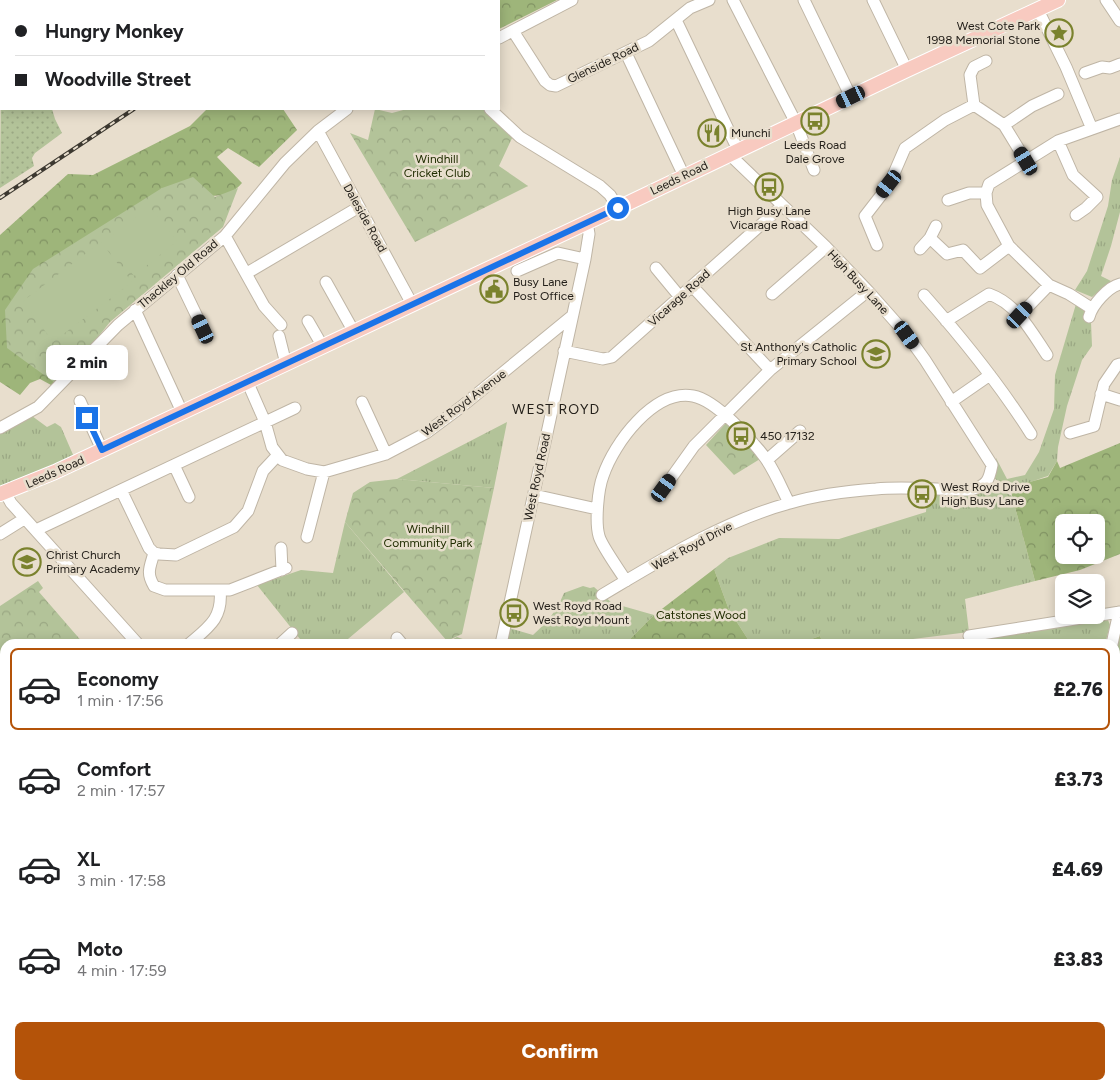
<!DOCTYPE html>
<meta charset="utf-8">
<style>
:root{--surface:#fff;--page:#f2f2f2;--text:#202124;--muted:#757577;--line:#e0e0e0;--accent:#b45309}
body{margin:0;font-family:Figtree,sans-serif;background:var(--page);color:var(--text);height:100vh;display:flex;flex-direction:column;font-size:19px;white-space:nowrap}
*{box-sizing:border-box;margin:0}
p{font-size:16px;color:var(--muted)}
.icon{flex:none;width:28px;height:28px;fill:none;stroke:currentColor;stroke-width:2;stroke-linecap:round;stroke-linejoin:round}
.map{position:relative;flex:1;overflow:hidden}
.side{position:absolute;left:0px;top:639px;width:1120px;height:451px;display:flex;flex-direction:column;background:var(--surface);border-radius:15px 15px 0 0;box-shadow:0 2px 12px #0003}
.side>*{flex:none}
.top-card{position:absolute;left:0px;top:0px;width:500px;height:110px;box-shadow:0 2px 12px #0003;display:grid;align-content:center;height:110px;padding:0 15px;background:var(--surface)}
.buttons{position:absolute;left:1055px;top:514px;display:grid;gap:10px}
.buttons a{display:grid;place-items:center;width:50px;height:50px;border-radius:8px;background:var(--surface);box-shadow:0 2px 12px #0003;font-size:25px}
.end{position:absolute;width:22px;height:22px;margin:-11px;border:6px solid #1a73e8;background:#fff;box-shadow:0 0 0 2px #fff}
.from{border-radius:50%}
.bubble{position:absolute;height:35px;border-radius:8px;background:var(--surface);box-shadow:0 2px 12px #0003;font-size:16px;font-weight:800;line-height:35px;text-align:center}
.car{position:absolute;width:15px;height:30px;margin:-15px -8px;border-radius:6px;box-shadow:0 0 4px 1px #0007;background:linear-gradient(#222 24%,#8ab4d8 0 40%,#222 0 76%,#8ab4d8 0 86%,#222 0)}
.top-card b{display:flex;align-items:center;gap:18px;height:48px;font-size:19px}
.top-card b+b{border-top:1px solid var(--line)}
.top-card i{width:12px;height:12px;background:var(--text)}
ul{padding:9px 0 0;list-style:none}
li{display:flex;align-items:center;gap:15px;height:82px;margin:0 10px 8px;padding:0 5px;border:2px solid transparent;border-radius:8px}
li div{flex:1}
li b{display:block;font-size:19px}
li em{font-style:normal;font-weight:800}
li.active{border-color:var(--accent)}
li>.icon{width:45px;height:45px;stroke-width:1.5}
.primary-button{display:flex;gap:10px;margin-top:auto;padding:10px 15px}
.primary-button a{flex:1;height:58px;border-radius:8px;background:var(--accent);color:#fff;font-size:20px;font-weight:800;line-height:58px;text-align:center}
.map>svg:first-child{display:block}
.grass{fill:url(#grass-tufts)}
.forest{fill:url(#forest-crowns);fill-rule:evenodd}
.park{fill:url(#park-crowns)}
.garden{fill:url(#garden-dots)}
.pitch{fill:#b3c399}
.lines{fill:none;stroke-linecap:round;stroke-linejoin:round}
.minor-casing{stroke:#bfb5a5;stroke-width:13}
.major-casing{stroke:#fff;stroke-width:16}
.minor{stroke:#fff;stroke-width:11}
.major{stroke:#f8cac0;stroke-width:14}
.rail-casing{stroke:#3c3830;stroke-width:4}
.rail{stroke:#e8decd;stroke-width:2;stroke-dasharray:5.5;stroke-linecap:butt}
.route{stroke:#1a73e8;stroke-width:6}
.labels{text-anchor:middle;stroke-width:5;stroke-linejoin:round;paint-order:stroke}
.poi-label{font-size:12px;fill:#25211b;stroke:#e8decd;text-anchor:start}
.street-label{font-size:12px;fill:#25211b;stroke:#e8decd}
.park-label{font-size:12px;fill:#212e02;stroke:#e8decd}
.neighbourhood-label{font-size:14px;letter-spacing:1px;fill:#25211b;stroke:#e8decd}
</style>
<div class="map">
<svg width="1120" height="1089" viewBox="0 0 1120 1089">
<defs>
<pattern id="grass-tufts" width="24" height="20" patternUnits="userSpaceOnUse" patternTransform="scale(1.25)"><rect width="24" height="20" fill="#b3c399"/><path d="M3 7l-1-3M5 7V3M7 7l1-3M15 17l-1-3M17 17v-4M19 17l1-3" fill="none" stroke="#9aa783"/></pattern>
<pattern id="forest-crowns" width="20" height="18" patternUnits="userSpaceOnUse" patternTransform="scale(1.25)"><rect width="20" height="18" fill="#9eb57a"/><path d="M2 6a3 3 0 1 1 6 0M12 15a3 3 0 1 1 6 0" fill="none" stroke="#819363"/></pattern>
<pattern id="park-crowns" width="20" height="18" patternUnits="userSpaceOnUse" patternTransform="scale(1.25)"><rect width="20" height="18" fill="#b3c399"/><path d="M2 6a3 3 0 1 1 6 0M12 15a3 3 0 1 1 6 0" fill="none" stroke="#9aa783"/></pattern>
<pattern id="garden-dots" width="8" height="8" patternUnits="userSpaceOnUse" patternTransform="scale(1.25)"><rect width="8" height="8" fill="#b3c399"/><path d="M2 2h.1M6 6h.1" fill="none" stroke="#9aa783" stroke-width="1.8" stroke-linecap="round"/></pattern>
</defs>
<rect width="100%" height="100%" fill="#e8decd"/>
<path class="grass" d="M1120,157V212L1111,246L1101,276L1111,281L1092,297L1075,290L1087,271L1108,206L1112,180Z
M1076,304L1084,311L1085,321L1091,322L1092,346L1082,360L1067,406L1058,447L1057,461L1048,476C1029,482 1011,492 994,478L997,468L996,458L1007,479L1025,475L1039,452L1054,409L1055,375Z
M32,416L47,427L55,423L61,427L74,457L0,488V434Z
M507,422L494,488L397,479Z
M993,486L1012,496L1035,581L965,599L969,632L905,640L888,644H823L820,636L797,644H751L729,610L714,569L728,558L779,538L839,539L926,512L927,494L985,490Z
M345,522L404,592L342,644H304L257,585L301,570L333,573Z
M583,586L590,588L594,587L612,603L654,615L625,644H505L509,628L533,635C548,621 556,612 564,593Z
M1108,620L1110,625L1105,644H935Z
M1120,622V749L1115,735V644Z
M457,637L477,644H444Z
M1115,765L1120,774V973L1115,983Z
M5,804V880L0,875V807Z
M5,1061V1085H62L58,1089H0V1063Z"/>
<path class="forest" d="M410,0H557L499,29V1H407Z
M207,109H283L297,130L259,167L228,148L217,157L242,183C224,206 186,192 162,188L55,383L51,385L40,379L30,383L20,395L0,382V235L68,174L93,175L190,126Z
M1120,443V554L1080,570L1035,581L1012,496L1011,487L1048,477L1057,461L1060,468ZM1064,522H1096V555H1064Z
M714,569L729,610L751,644H625L654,615Z
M820,636L823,644H797Z
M0,875L5,880V972L0,977Z
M1120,985V1022L1115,1024V996Z
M5,989V1061L0,1063V994Z"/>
<path class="park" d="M375,109L392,113L407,109H483L489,116L513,136L499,166L528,186L415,242L350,133L368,140Z
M193,177L215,197L238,188L223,227L110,322L81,358L61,374L55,383L7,348L5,310L33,269L162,188Z
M727,422L760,459L734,475L706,445Z
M397,479L494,488L462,634L447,641L345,522L353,493L370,482Z
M38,581L43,588L39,592L84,644H5V745L0,738V606Z"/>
<path class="garden" d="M1,82V109H52L55,119L62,133L35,153L32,158L34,166L0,188Z"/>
<path class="pitch" d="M150,207L177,241L134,276L106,241Z
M101,242L132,282L53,342L23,301Z"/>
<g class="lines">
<g class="minor-casing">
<path id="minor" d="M733,0L796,123L814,170
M804,0L851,97
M873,0L907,70
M1106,0L1120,21
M1038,10L1066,67L1092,129
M676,20L738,150
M513,31L545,81L550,85L556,86L649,41L690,8L709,0
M499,38L572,0
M626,53L684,176
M986,61L974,67L970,75L974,105L1004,125L1026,161
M1085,73L1102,67L1110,68L1120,64
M490,109L520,137L600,186L610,195L618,208
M1004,125L1032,106L1058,94
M318,131L412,304
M1058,141L1073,175L1097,197L1086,208L1076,215
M986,193L987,205L1009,246L1049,285L1069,294L1091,308
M948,200L969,193H986L989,184L1058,141L1120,119
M225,236L264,306L281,325
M930,238L947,254L963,250L980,268L1009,246
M877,245L865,216L889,185L905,148L945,120L974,105
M920,249L930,238L936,226
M656,268L680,297
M517,271L558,253L585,259
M247,273L359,207
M177,275L203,329
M326,282L354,332
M692,286L770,370
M772,294L826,247
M924,295C963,339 1000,385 1031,434
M135,310L182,412
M1020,315L1049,285
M1089,317C1092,305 1108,287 1120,284
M308,321L323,347
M946,321L989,294C1017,304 1031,331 1047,355
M279,336L286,364
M564,351L603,359L612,357L782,206
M247,381L265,422L272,447L282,460L307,469L324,472L386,454L426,433L461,407L572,316
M1101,394L1120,400
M80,401L102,450
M362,402L386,454
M951,402L990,375
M0,428L38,407L118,325L225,236L285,163L318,131L347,109
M1070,433L1094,426L1104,384L1117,365L1120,364
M767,460L800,431
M174,465L189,497
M664,488L694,446L770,370L868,291
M121,490L149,548L154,553L159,554L176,555L234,527L248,511L263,471L278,455
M5,492L11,503L138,644
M534,495L597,509
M36,530L295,408
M0,534L24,519
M307,537L324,472
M281,548L282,570
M154,553C150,567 146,573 154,586L165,590H230L286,568
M626,581C620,571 601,545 599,536C595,522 598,489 603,476C614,443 654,389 693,396C716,400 752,440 766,459C775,472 782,489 789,503
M602,595C661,560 723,521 790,503C817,495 847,491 876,489C906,486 940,490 971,490C987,485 989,481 992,465L925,360L907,335L868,291L826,247L729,154
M969,636L1120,612
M397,638L402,644
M189,644C209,627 223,618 220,590
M280,644L292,633
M501,644L585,259L589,234L587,222
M1112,644L1119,612
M0,747L5,755
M1115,752L1120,766
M1115,992L1120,981
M1115,1067H1120
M359,1085L363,1089
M677,1085L678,1089
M106,1089L111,1085
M207,1089L209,1085
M425,1089L427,1085
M629,1089L632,1085
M759,1089L764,1085
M850,1089L855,1085
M963,1089L968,1085
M1106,1089L1120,1087"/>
</g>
<g class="major-casing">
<path id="major" d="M0,494L55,472L618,208L907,70L1058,0"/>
</g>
<use href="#minor" class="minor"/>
<use href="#major" class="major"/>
<g class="rail-casing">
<path id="rail" d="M25,1L26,0
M292,1L294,0
M0,66L1,63
M0,198L134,109"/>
</g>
<use href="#rail" class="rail"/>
</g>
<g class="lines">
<path class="route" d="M87,418L102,450L618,208"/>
</g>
<defs>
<g id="sight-ring" transform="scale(1.4375)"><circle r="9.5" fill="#e8decd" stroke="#7a822d" stroke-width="1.5"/><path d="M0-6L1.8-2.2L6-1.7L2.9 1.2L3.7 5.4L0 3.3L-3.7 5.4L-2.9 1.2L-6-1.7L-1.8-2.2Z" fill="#7a822d"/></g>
<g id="bus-ring" transform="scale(1.4375)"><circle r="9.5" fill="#e8decd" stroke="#7a822d" stroke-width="1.5"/><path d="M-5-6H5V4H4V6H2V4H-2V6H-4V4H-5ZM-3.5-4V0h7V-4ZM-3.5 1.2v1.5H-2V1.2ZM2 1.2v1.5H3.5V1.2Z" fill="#7a822d"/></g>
<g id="restaurant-ring" transform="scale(1.4375)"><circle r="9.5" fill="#e8decd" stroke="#7a822d" stroke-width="1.5"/><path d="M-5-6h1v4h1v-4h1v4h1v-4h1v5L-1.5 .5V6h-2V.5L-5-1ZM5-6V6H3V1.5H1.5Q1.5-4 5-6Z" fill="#7a822d"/></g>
<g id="civic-ring" transform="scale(1.4375)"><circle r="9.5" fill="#e8decd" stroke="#7a822d" stroke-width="1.5"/><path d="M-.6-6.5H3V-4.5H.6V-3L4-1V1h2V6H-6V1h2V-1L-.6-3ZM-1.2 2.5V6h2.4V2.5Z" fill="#7a822d"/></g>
<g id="school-ring" transform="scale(1.4375)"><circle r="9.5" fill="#e8decd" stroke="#7a822d" stroke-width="1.5"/><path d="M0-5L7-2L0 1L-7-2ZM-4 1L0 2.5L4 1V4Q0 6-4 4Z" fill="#7a822d"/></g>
</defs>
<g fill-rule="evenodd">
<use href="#sight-ring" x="1059" y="33"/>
<use href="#bus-ring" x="815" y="121"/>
<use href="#restaurant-ring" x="712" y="133"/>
<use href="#bus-ring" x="769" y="187"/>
<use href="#civic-ring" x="494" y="289"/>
<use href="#school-ring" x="876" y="354"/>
<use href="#bus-ring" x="741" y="436"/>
<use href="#bus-ring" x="922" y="494"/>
<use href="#school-ring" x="27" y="562"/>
<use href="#bus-ring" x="514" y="613"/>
</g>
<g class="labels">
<g class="poi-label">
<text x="1040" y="30" text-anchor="end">West Cote Park<tspan x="1040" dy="14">1998 Memorial Stone</tspan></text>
<text x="731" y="137">Munchi</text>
<text x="815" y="149" text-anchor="middle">Leeds Road<tspan x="815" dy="14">Dale Grove</tspan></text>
<text x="769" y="215" text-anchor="middle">High Busy Lane<tspan x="769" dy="14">Vicarage Road</tspan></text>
<text x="513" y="286">Busy Lane<tspan x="513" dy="14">Post Office</tspan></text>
<text x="857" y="351" text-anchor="end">St Anthony's Catholic<tspan x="857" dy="14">Primary School</tspan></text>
<text x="760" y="440">450 17132</text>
<text x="941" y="491">West Royd Drive<tspan x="941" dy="14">High Busy Lane</tspan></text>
<text x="46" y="559">Christ Church<tspan x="46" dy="14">Primary Academy</tspan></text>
<text x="533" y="610">West Royd Road<tspan x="533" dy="14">West Royd Mount</tspan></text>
</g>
<g class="street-label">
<text transform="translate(603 63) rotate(-26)" y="4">Glenside Road</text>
<text transform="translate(679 178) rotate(-26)" y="4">Leeds Road</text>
<text transform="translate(365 218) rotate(61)" y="4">Daleside Road</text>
<text transform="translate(178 274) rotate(-40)" y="4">Thackley Old Road</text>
<text transform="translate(858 282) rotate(47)" y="4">High Busy Lane</text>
<text transform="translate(679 298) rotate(-42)" y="4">Vicarage Road</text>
<text transform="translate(464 403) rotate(-37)" y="4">West Royd Avenue</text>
<text transform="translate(55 472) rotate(-24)" y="4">Leeds Road</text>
<text transform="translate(537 477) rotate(-78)" y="4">West Royd Road</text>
<text transform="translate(692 546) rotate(-28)" y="4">West Royd Drive</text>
</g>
<g class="park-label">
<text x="437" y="163">Windhill<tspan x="437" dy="14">Cricket Club</tspan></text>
<text x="428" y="533">Windhill<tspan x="428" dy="14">Community Park</tspan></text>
<text x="701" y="619">Catstones Wood</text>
</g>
<g class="neighbourhood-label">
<text x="556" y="414">WEST ROYD</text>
</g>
</g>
</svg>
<div class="buttons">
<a><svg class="icon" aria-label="locate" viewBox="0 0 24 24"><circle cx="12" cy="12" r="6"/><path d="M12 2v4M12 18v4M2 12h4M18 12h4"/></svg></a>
<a><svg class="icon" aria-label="layers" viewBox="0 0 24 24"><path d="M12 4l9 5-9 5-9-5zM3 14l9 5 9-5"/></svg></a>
</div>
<i class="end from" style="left:618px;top:208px"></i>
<i class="end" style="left:87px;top:418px"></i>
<div class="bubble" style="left:46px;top:345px;width:82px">2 min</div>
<i class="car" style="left:851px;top:97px;rotate:244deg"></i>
<i class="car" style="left:1026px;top:161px;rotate:329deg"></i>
<i class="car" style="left:889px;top:184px;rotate:218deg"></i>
<i class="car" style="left:1020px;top:315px;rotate:43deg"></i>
<i class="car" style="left:203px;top:329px;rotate:335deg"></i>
<i class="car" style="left:907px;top:335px;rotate:144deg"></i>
<i class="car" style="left:664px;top:488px;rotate:36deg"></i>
<div class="top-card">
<b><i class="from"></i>Hungry Monkey</b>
<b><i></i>Woodville Street</b>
</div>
<section class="side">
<ul>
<li class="active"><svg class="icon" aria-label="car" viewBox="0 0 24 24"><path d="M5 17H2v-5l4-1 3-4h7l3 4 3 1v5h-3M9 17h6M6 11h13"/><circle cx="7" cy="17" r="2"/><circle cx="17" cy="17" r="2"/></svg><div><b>Economy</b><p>1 min · 17:56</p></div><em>£2.76</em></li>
<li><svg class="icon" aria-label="car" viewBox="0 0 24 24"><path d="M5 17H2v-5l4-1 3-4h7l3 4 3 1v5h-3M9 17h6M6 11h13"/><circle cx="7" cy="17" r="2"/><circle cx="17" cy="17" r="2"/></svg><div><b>Comfort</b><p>2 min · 17:57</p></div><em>£3.73</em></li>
<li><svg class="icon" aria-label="car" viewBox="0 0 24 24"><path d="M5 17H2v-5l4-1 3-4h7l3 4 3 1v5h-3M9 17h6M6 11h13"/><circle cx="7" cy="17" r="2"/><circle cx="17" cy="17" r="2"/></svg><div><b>XL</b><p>3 min · 17:58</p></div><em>£4.69</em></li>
<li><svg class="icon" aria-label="car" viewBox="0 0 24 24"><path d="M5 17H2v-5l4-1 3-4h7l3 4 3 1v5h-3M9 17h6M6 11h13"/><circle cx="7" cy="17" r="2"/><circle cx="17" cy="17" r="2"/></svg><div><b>Moto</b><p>4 min · 17:59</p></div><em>£3.83</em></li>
</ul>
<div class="primary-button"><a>Confirm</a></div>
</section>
</div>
